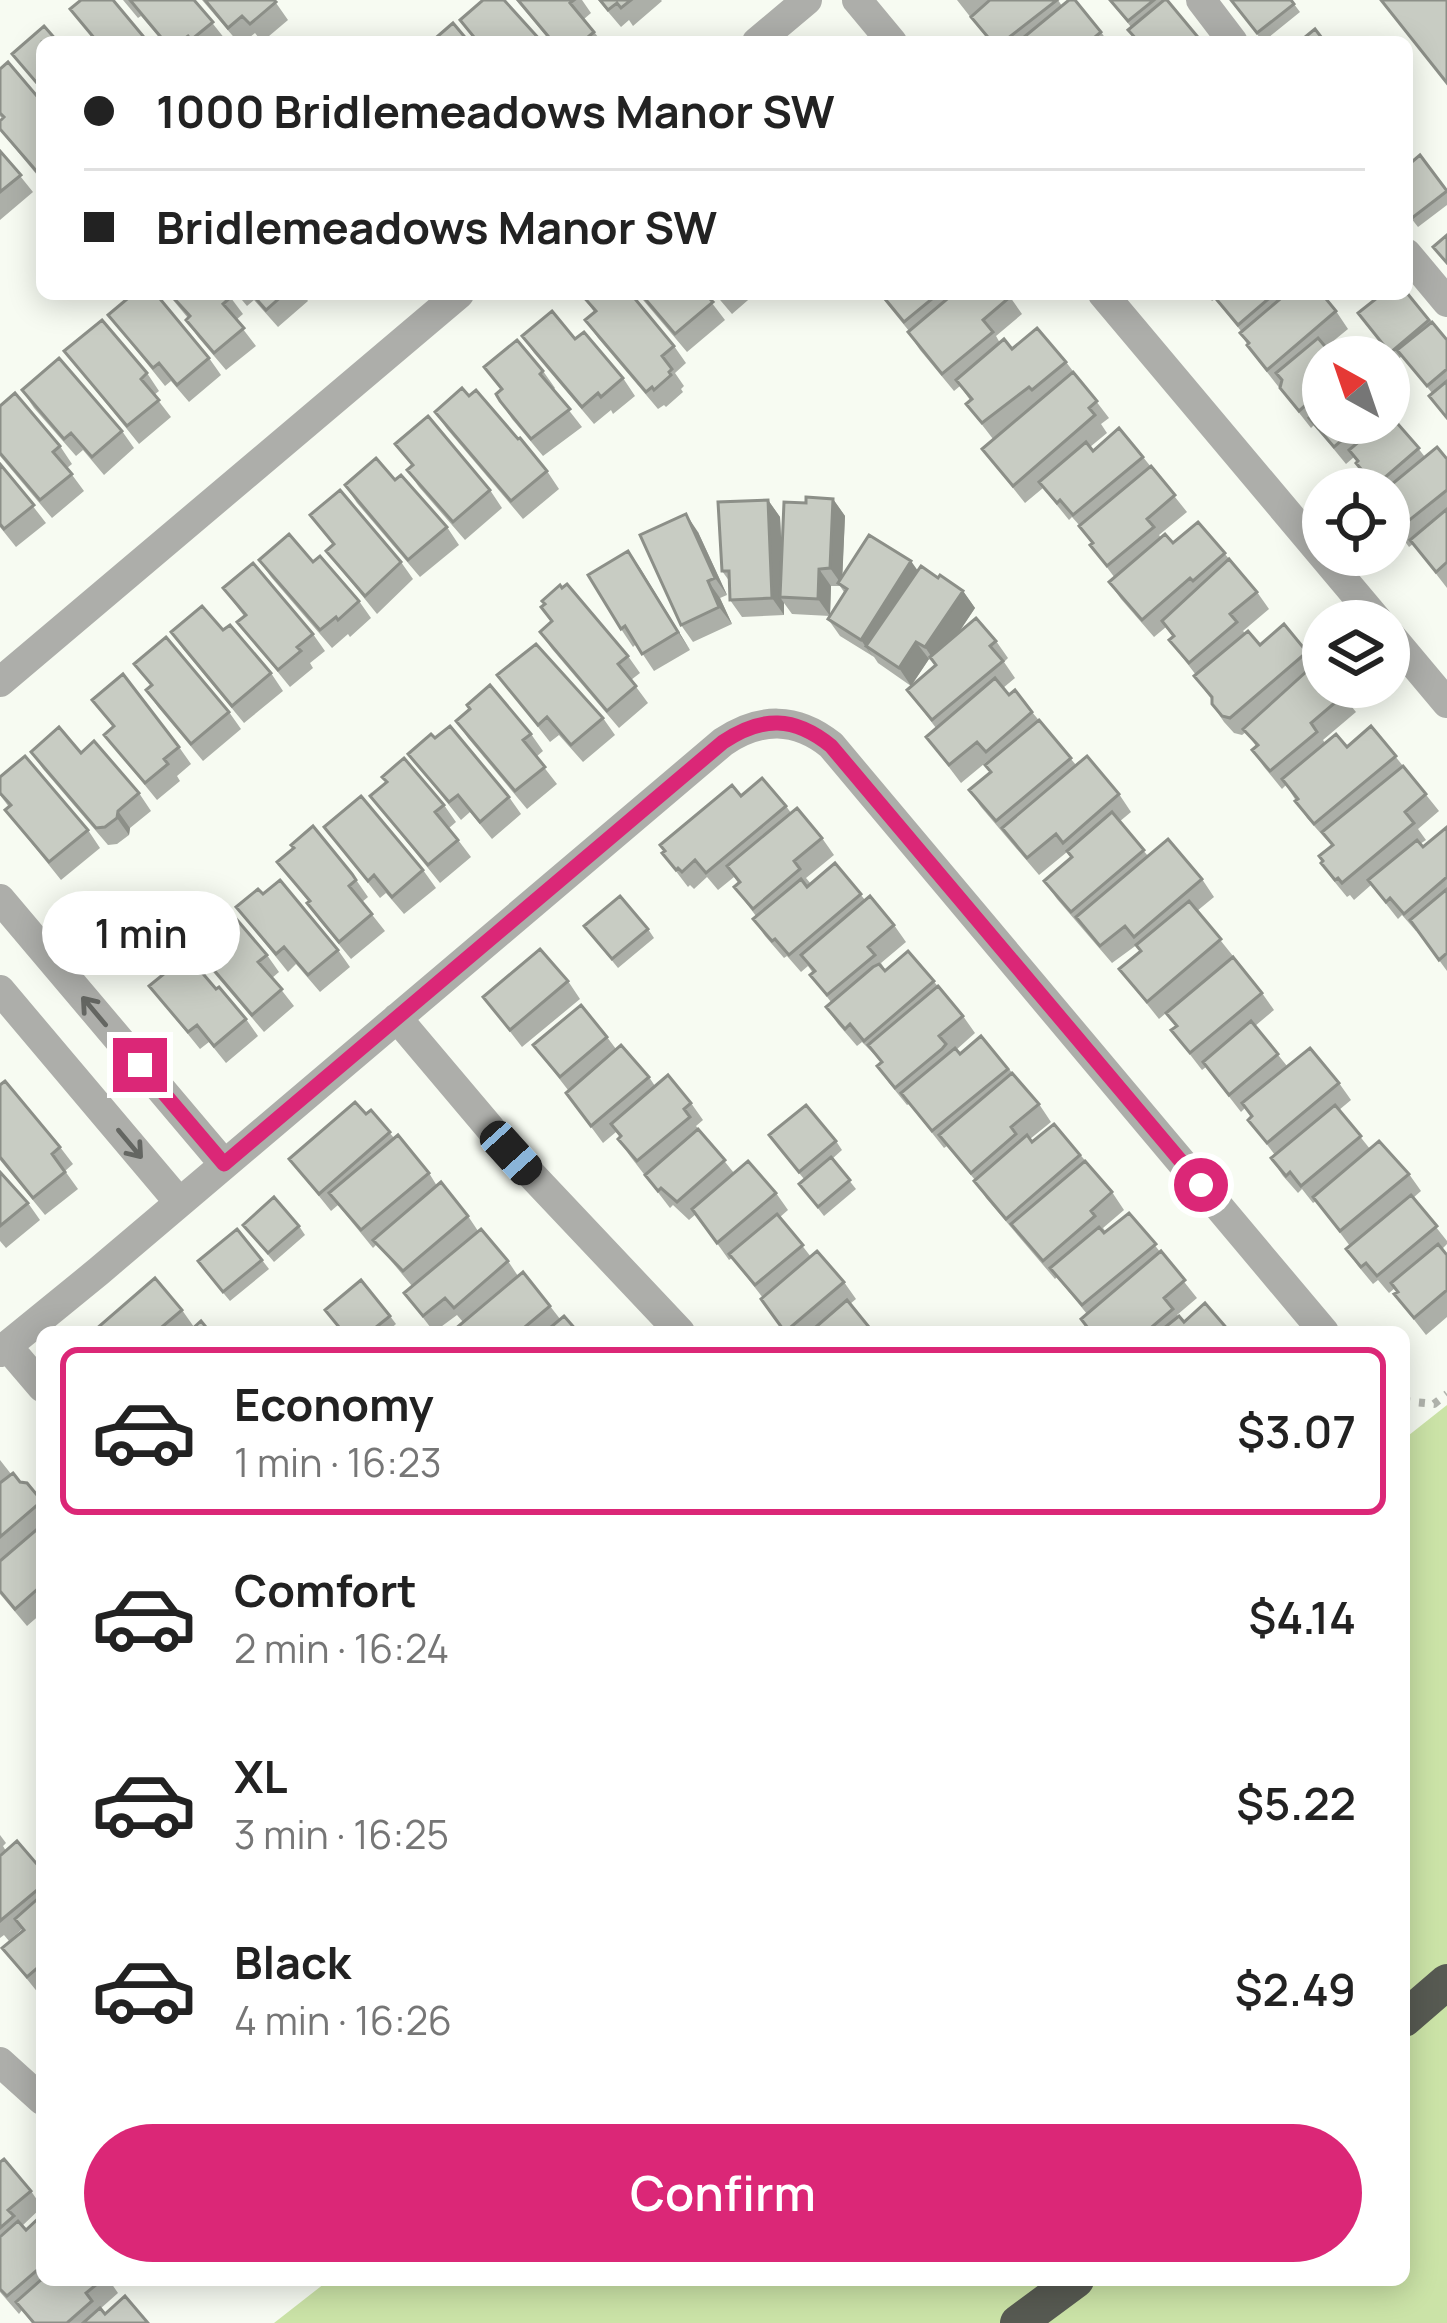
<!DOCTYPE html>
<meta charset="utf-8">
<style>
:root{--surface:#fff;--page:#f6f6f6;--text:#222;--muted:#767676;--line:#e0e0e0;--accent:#db2777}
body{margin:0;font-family:Manrope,sans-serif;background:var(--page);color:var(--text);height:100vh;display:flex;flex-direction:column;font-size:45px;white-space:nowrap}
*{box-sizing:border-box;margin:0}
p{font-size:39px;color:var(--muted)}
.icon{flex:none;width:66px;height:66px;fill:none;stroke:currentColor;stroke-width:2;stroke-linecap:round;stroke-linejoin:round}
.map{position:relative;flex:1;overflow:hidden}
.details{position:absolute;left:36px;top:1326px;width:1374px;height:960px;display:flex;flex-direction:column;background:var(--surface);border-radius:18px;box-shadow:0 6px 30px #0003}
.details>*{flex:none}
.hud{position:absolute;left:36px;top:36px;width:1377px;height:264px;border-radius:18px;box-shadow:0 6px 30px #0003;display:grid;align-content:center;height:264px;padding:0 48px;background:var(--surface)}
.needle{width:78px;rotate:320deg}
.tools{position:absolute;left:1302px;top:336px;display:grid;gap:24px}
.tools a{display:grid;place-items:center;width:108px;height:108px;border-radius:50%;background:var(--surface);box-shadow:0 6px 30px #0003;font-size:60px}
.end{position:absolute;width:54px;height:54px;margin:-27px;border:15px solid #db2777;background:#fff;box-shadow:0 0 0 6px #fff}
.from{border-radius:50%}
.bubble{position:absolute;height:84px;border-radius:42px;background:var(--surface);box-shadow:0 6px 30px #0003;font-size:39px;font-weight:600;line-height:84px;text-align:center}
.car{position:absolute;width:36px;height:72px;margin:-36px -18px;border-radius:15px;box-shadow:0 0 9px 3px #0007;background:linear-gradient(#222 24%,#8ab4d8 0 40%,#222 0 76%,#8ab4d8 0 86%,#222 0)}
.hud b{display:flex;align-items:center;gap:42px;height:114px;font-size:45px}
.hud b+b{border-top:3px solid var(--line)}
.hud i{width:30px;height:30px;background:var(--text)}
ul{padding:21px 0 0;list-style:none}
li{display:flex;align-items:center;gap:36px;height:168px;margin:0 24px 18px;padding:0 24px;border:6px solid transparent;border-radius:18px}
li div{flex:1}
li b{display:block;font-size:45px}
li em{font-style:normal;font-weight:600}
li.selected{border-color:var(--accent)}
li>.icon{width:108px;height:108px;stroke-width:1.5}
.cta{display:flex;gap:24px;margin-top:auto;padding:24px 48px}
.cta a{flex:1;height:138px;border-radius:72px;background:var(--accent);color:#fff;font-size:48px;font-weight:600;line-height:138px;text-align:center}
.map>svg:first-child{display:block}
.green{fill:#cbe3a7}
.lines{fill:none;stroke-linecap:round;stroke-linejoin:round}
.path{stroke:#b0b3ac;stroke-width:8;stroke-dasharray:6 9;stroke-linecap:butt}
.minor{stroke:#adaeaa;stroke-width:30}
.highway{stroke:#575a52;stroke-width:36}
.wall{fill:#acafa8;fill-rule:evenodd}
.shaded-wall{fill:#8c8f88}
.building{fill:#c8ccc3;stroke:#8c8f88;stroke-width:3}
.oneway{stroke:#646662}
.route{stroke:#db2777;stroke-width:15}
</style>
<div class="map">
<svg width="1447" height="2323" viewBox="0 0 1447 2323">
<rect width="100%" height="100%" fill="#f7fbf2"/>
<path class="green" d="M1447,1405V2323H274L329,2280H1404V1439Z"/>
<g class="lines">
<path class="path" d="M1404,1401L1434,1404L1447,1394"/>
<path class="minor" d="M857,0L892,42
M1201,0L1233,42
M757,42L807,0
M1407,254L1447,302
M1103,294L1378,621
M1389,634L1447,703
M0,682L459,294
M0,899L224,1164
M0,990L179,1202
M397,1018L511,1153L680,1332
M7,1346L99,1271L723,742C760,717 796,717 831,745L1324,1332
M0,1352L7,1346L42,1387
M0,2062L42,2100"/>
<path class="highway" d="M1404,2019L1447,1982
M1018,2323L1076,2280"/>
</g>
<path class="wall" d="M123,0H194L225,39L221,42H163L141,16L138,18Z
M202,0H274L288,20L262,42L255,33L244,42H238Z
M516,0H582L591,13L584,19L602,42H551Z
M598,0H661L662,1L633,26L629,20L621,27Z
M957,0H1058L1062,6L1101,32L1108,42H990Z
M1109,0H1167L1201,42H1138L1128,30L1131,27Z
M1231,0H1291L1300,12L1263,42Z
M0,69L42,102V181L0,130L2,119L0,116Z
M0,151L33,192L0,220Z
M1447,190V205L1418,227L1407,213Z
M1407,293L1447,340V419L1429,396L1432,393L1402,356L1396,361L1364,322Z
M168,294H228L243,314L236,320L256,346L226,370L198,337L186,320L188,318Z
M237,294H303L308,301L278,327L254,300L247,306Z
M581,294L674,346L686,363L675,373L684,386L681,389L683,392L666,407L664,405L658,409L598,338L585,320L595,313Z
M638,294H705L725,320L687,352Z
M715,294H755L732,314Z
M879,294H1008L1022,314L996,336L1000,343L1012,349L1066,362L1109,418L1101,424L1107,433L1090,447L1093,451L1143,457L1187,512L1159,535L1161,538L1173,543L1198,522L1257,592L1269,609L1243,631L1245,633L1260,645L1307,652L1356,712L1323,740L1325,743L1347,747L1371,726L1439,811L1418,829L1426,840L1420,844L1423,847L1447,827V971L1417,930L1416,931L1402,915L1398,919L1371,885L1354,900L1350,895L1347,897L1333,880L1321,863L1332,846L1307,818L1286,785L1282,789L1264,767L1252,750L1256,746L1246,732L1242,735L1234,733L1224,722L1212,704V700L1194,676L1196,675L1169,640L1173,637L1166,627L1154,637L1121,599L1109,582L1115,578L1090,545L1092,544L1080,526L1072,517L1069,520L1043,488L1025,503L982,449L993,439L966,404L970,400L960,386L954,391L920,350L908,332L909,331Z
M1206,294H1322L1336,311L1348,329L1326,347L1323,357V423H1389V411L1425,457L1447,459V588L1413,544L1409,547L1390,521L1389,489H1375L1356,463L1357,462L1354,457L1346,464L1314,425L1311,428L1259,362L1240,333L1241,331L1215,299L1212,301Z
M108,315L209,358L221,375L189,402L171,381L165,386Z
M522,336L575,339L623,378L635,396L613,414L611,410L594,424L534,353Z
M64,351L147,373L159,391L154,395L171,417L139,444Z
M484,367L543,371L555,388L553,390L582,427L543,456L512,419L496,394L501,390Z
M22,390L122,431L134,448L104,475L83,450L76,456L34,408Z
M469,396L547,471L559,489L523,519L447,429L435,412Z
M0,406L60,446L72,464L67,468L84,491L52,518L0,456Z
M395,444L490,490L502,508L465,540L419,487L407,470L412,466Z
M0,464L46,523L16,547L0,527Z
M395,480L447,527L459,545L420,577L357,503L345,485Z
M833,499L845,516L842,577L918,571L963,591L975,608L957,635L996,641L1008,658L1004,662L1015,678L1003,688L1009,695L1032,712L1076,765L1119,794L1131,812L1119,822L1148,856L1202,879L1214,897L1197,911L1233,956L1159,1019L1119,969L1140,951L1138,944L1112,963L1057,899L1044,881L1071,858L1067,852L1039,875L981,807L969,790L990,772L991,760L990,759L961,783L926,737L936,728L907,690L936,666L933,662L929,659L911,686L878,663L874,657L840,636L828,619L830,616L792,614L784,603V615L742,617L730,600V582L722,571L768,500L780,517L782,554L806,503ZM831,586H840L844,592L830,615Z
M310,515L401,562L413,579L377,614L326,551L333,545Z
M698,532L727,595L720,598L732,624L693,642L681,625Z
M628,551L690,650L654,671L636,644L633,647L621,629Z
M259,560L313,562L359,601L371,618L350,637L348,634L332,648L271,577Z
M223,588L313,634L325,651L310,663L313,668L290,687L237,622L244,616Z
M545,604L628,656L640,673L631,680L648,703L619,728L552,649L540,632L551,622L541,607Z
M223,630L271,673L283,691L244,723L183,649L171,632Z
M134,664L229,712L241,729L203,761L158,707L146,690L151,686Z
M497,675L603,718L615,735L583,762L559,735L550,742Z
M92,700L179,747L191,764L177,776L180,781L157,800L104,735L113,727Z
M470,709L531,734L543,751L536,757L557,784L527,809L468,738L456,721Z
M31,752L81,753L139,793L151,811L130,828L129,835L117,844L108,845L43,769Z
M408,754L509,797L521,814L492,839L470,812L461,820Z
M0,777L88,830L100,848L61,880L5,810L9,807L0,795Z
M370,796L444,805L456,822L449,828L471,857L440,883Z
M741,796L786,806L791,813L822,838L834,855L806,878L811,884L835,863L865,900L894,925L906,942L881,963L886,971L908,951L963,1016L975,1033L956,1050L960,1054L981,1036L1039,1104L1051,1122L1030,1139L1032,1142L1054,1124L1112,1192L1124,1210L1103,1228L1106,1232L1129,1213L1197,1298L1177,1315L1184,1322L1230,1332H1090L1081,1319L1087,1314L1057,1277L1055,1279L986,1198L975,1180L947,1146L944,1148L909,1104L907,1105L889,1083L877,1066L881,1063L877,1057L862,1042L857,1046L838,1024L826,1007L831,1002L810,975L813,973L808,966L801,972L787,956L784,958L765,936L753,919L756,916L734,887L739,884L734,877L718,890L707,877L694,889L690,885L688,887L662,853Z
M324,827L423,870L436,888L404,914L386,893L380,898Z
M294,848L352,874L368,897L362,902L385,931L351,959L319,920L307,903L309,902L277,862Z
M263,894L338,950L350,967L320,992L296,964L288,972L236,907Z
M584,926L648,929L654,938L618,968Z
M191,943L267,955L279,972L272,978L294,1006L264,1032L203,960Z
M568,981L580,999L522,1047L483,997Z
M149,986L216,989L246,1019L258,1036L226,1063L209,1042L200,1049Z
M1262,993L1274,1010L1255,1026L1287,1066L1339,1083L1351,1100L1339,1110L1370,1149L1409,1174L1421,1191L1413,1198L1447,1241V1244L1442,1249L1447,1255V1317L1426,1335L1394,1294L1398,1292L1395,1288L1389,1293L1378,1280L1373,1284L1358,1266L1346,1249L1350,1246L1316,1201L1313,1203L1302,1189L1298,1193L1283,1176L1271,1158L1275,1155L1248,1120L1251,1117L1245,1108L1241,1112L1206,1067L1202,1070L1171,1030L1176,1027L1166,1013Z
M607,1037L616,1049L649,1077L655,1086L691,1103L703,1120L696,1126L734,1173L776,1193L788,1210L780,1217L811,1257L844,1282L856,1299L850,1304L874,1332H784L763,1298L732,1258L729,1260L696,1214L689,1220L673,1205L670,1208L630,1156L618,1139L620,1137L616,1132L603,1143L566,1093L568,1090L533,1045Z
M0,1085L60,1147L73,1164L65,1171L78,1189L45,1215L0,1160Z
M371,1110L394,1138L429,1173L437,1186L468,1216L478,1231L508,1261L518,1276L550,1306L560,1319L578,1332H457L463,1322L457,1315L434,1332L404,1293L412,1286L377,1244L373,1248L338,1205L331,1211L289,1159Z
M836,1141L842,1150L832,1159L856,1189L824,1216L799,1184L804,1179L775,1144Z
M0,1172L28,1203L40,1220L6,1248L0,1241Z
M243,1225L299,1226L305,1235L274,1262Z
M262,1260L269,1269L230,1301L204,1270Z
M182,1310L194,1327L188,1332H98Z
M390,1316L396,1324L387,1332H342Z
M0,1460L11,1474L42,1501V1613L27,1626L0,1594Z
M0,1835L6,1843L3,1846L6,1851L42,1870V1991L39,1994L2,1948L23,1931L22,1929L9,1941L4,1935L0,1938Z
M0,2162L31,2191L42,2207L22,2226L26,2230L42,2215V2280H109L118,2293L100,2309L105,2314L148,2323H32L22,2310L19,2314L0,2292Z"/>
<path class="shaded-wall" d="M833,499L845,516L842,585L830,568Z
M768,500L780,517L784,597H780L784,603V615L772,598Z
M686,514L698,532L727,595L715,578Z
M628,551L640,568L690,650L678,632Z
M911,561L923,578L866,646L873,657L861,640Z
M819,569L831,586L830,616L818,599Z
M708,581L720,598L732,624L719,607Z
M963,591L975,608L937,665L925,647Z
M916,642L929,659L911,686L899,668Z
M118,811L130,828L129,835L117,818Z"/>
<path class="building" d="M81,0H113L148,42H92L95,39L70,9Z
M130,0H194L213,22L191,40L188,36L180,42H165Z
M205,0H274L276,2L250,24L242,16L228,28Z
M483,0H504L542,42H478L460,20Z
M518,0H574L570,3L594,32L582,42H553Z
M600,0H631L621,8L617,3L608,10Z
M990,0H1057L1003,42H992L971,17Z
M1069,0H1075L1101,32L1089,42H1018Z
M1110,0H1154L1128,21Z
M1164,0H1167L1197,36L1189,42H1139L1128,30Z
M1231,0H1291L1294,4L1257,33Z
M1381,0H1447V83Z
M453,23L469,42H431Z
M44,26L58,42H42V89L12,54Z
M1315,29L1325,42H1299Z
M8,62L42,102V171L39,174L0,129V121L4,117L0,113V69Z
M0,151L21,175L0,192Z
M1420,155L1447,191L1412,218L1407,212V166Z
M1447,235V263L1433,247Z
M1407,293L1429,320L1390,353L1358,313L1382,294Z
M133,294H156L209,358L177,385L159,363L153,368L108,315Z
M170,294H228L231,297L223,304L244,328L214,353L186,320L190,316Z
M252,294H284L266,310Z
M581,294H631L674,346L662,356L672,369L669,372L671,375L654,390L652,387L646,392L585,320L596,311Z
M641,294H705L713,302L675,334Z
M881,294H938L904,322Z
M953,294H1008L1010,297L983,320L993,332L942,374L908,332Z
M1212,294H1274L1238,325Z
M1286,294H1322L1336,311L1267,370L1247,345L1249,343L1240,333Z
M552,311L575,339L584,332L623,378L601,397L598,393L582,407L522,336Z
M102,320L147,373L141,379L159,400L127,426L64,351Z
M1432,322L1447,340V369L1427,386L1397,350Z
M1037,328L1066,362L1032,390L1029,387L982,423L966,404L972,399L956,380L1004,339L1012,349Z
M1318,338L1334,357H1323V390L1299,411L1280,388L1282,380L1276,373Z
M517,340L543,371L540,374L570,409L531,439L500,401L496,394L502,389L484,367Z
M59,358L122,431L92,457L71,433L64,439L22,390Z
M1073,372L1097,401L1089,408L1095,415L1013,486L982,449Z
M1447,381V418L1429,396Z
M462,388L469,396L476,390L518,439L520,438L547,471L511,501L435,412Z
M15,393L60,446L53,452L72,474L40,500L0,453V406Z
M1323,407V423H1362L1334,447L1309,418Z
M1390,415L1419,448L1375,486L1356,463L1358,461L1349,450L1381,423H1389Z
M428,416L490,490L453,522L407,470L413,465L395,444Z
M1119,428L1143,457L1073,515L1060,500L1057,503L1039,482L1086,442L1093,451Z
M1437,447L1447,459V490L1397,530L1390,521L1393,519L1389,515V489H1386Z
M376,458L395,480L401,475L447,527L408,560L345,485Z
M0,464L34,505L4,529L0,524Z
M1151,466L1175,495L1147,519L1154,527L1107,566L1090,545L1093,543L1079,526Z
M340,490L401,562L365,596L326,551L334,544L310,515Z
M806,497L833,499L830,568L819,569L818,599L780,597L784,502L806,503Z
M768,500L772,598L730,600L729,571H722L718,502Z
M1447,509V562L1436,572L1410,540Z
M686,514L715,578L708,581L719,607L681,625L640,535Z
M1198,522L1225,553L1193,581L1190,578L1142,620L1109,582L1165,534L1173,543Z
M289,534L313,562L320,556L359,601L338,620L336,617L320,630L259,560Z
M869,535L911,561L861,640L828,619L847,589L838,583Z
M628,551L678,632L642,654L625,626L621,629L588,575Z
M1229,559L1257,592L1230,614L1237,622L1189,663L1169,640L1174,636L1162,621Z
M253,563L313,634L297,647L301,651L278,670L237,622L246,615L223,588Z
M921,566L938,578L940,575L963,591L925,647L916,642L899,668L866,646Z
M567,584L628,656L618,664L636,686L607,711L540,632L552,621L541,607L545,604L542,601L560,585L562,588Z
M202,606L223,630L230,625L271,673L232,706L171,632Z
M976,618L996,641L990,646L1003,661L932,720L907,690L936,665L930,657Z
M1284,624L1307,652L1230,718L1222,716L1212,704V697L1194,676L1248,631L1260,645Z
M166,637L229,712L191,744L146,690L152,685L134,664Z
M536,644L603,718L571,745L547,717L538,725L497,675Z
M1317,662L1323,670V687H1337L1344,695L1311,723L1317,732L1270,771L1252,750L1258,745L1243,729Z
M123,674L179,747L164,759L168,764L145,783L104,735L114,726L92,700Z
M995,678L1009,695L1015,690L1032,712L986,752L977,742L949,765L926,737Z
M490,685L531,734L523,740L545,767L515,791L456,721L470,709L467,705Z
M1039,720L1071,758L996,821L969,790L991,772L985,765Z
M450,726L509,797L480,822L458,795L449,802L408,754L431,734L435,738Z
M1371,726L1396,756L1314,824L1295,801L1298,799L1282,779L1336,734L1347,747Z
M59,727L81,753L94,741L139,793L118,811L117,818L105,827L96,828L31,752Z
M25,756L88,830L49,862L5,810L11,805L0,793V777Z
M1087,756L1119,794L1063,843L1056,834L1027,858L1002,828Z
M404,758L444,805L435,812L458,840L428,865L370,796L387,782L382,777Z
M1403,766L1426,794L1405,812L1414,823L1342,883L1338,878L1335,880L1321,863L1323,861L1319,856L1333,845L1322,832Z
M762,778L786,806L706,873L695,860L682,872L678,868L676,870L662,853L665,851L660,845L732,785L741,796Z
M361,796L423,870L392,897L374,875L368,881L324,827Z
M797,808L822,838L794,861L800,869L753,909L734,887L740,882L727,866Z
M1112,812L1144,850L1071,912L1044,881L1072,857L1067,851Z
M313,826L352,874L356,880L349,886L372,914L339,942L307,903L310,901L277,862L294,848L291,845Z
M1447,827V877L1404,914L1390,898L1386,902L1368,880L1417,840L1423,847Z
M1168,839L1202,879L1134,937L1125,926L1100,946L1076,917Z
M835,863L861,894L789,955L775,939L772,941L753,919L801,879L807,887Z
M280,880L338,950L308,975L284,947L276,954L236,907L258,889L263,894Z
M1447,889V953L1439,960L1410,920Z
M620,896L648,929L612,959L584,926Z
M870,896L894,925L868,947L875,955L827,995L810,975L815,971L801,955Z
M1189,901L1221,939L1147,1002L1119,969L1141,951L1136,945Z
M227,908L267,955L258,962L282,989L252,1015L191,943L208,929L205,926Z
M540,949L568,981L510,1030L483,997Z
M908,951L934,981L864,1041L850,1024L845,1029L826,1007L873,967L879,964L885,971Z
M187,955L216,989L219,987L246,1019L214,1046L197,1025L188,1032L149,986Z
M1233,957L1262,993L1190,1053L1171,1030L1177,1026L1166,1013Z
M938,986L963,1016L939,1036L946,1044L942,1049L895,1088L877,1066L882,1062L868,1045Z
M581,1005L607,1037L560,1077L533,1045Z
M1251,1021L1278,1054L1229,1095L1203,1062Z
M981,1036L1008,1069L932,1131L901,1093L955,1048L960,1054Z
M621,1045L649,1077L591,1126L566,1093Z
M1310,1048L1339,1083L1267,1143L1248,1120L1252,1116L1242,1103Z
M1012,1073L1039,1104L1011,1127L1016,1134L971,1173L939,1135Z
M668,1075L691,1103L684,1109L690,1117L637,1161L618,1139L621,1136L611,1124Z
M5,1081L60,1147L52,1154L65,1172L33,1198L0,1157V1085Z
M355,1102L366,1114L371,1110L390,1132L319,1194L289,1159Z
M806,1105L836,1141L799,1172L769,1135Z
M1335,1105L1361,1136L1301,1186L1290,1172L1286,1176L1271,1158Z
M1054,1124L1080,1155L1006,1219L974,1181L1027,1135L1032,1142Z
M698,1129L725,1160L677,1202L661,1188L658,1191L645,1175Z
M398,1135L429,1173L361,1230L329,1193Z
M1379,1141L1409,1174L1340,1231L1313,1197Z
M831,1157L850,1180L818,1207L799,1184Z
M748,1161L776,1193L717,1243L692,1209Z
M1085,1161L1112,1192L1091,1211L1095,1216L1043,1261L1011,1224Z
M0,1172L28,1203L0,1226Z
M441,1182L468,1216L403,1271L373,1240Z
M1411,1195L1437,1226L1377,1276L1366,1263L1361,1267L1346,1249Z
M274,1197L299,1226L268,1253L243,1225Z
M1129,1213L1156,1244L1082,1305L1050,1268L1099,1227L1104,1233Z
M777,1214L803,1245L755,1285L729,1254Z
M237,1229L262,1260L223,1292L198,1261Z
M481,1229L508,1261L454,1308L445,1298L423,1316L404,1293Z
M1438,1244L1447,1255V1290L1414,1318L1394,1294L1398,1292L1391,1283Z
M817,1251L844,1282L785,1332L761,1299Z
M1161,1251L1185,1280L1164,1298L1173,1309L1146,1332H1091L1081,1319Z
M523,1272L550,1306L519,1332H457L455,1329Z
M155,1278L182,1310L156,1332H99L96,1329Z
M361,1280L390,1316L370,1332H343L325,1310Z
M847,1300L873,1332H810Z
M1205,1303L1230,1332H1159L1179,1316L1184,1322Z
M564,1316L578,1332H545Z
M201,1321L210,1332H189Z
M13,1473L20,1482L27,1483L42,1501L0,1537V1483Z
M42,1525V1585L15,1609L0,1591V1561Z
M17,1841L42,1870V1886L0,1921V1856Z
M42,1895V1964L27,1977L2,1948L24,1930L15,1919Z
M4,2159L31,2191L8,2210L14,2216L0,2228V2162Z
M42,2215V2266L7,2296L0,2289V2237L18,2221L26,2230Z
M42,2279V2280H102L86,2293L92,2301L67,2323H34L16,2302Z
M125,2296L148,2323H83L100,2308L105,2314Z"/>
<defs><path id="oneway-shaft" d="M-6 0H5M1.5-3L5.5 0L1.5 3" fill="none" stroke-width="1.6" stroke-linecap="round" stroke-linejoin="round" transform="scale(3)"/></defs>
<g class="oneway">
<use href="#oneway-shaft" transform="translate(94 1011) rotate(-130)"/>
<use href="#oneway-shaft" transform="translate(130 1144) rotate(50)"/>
</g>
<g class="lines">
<path class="route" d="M140,1065L224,1164L723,742C762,716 794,716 831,746L1201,1185"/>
</g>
</svg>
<div class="tools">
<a><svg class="needle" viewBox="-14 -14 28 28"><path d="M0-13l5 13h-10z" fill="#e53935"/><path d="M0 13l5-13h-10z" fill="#767676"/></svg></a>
<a><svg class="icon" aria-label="locate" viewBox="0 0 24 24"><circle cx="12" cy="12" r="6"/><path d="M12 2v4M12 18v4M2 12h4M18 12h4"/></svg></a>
<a><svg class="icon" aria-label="layers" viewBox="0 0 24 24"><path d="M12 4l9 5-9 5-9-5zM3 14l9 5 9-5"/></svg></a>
</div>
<i class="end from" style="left:1201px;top:1185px"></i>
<i class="end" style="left:140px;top:1065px"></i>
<div class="bubble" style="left:42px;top:891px;width:198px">1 min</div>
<i class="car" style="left:511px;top:1153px;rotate:138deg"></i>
<div class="hud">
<b><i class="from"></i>1000 Bridlemeadows Manor SW</b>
<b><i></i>Bridlemeadows Manor SW</b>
</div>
<section class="details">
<ul>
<li class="selected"><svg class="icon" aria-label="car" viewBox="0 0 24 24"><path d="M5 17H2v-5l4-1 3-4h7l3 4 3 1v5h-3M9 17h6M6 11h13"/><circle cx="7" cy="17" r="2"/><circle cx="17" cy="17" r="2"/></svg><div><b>Economy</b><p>1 min · 16:23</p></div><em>$3.07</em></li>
<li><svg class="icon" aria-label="car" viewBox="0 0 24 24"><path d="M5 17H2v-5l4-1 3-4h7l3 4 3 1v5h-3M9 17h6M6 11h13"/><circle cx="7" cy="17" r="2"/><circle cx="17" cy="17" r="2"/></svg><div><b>Comfort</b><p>2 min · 16:24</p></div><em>$4.14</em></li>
<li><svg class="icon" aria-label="car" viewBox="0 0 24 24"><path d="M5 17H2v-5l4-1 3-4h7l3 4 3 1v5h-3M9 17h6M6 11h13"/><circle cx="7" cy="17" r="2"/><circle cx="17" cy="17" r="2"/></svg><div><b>XL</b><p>3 min · 16:25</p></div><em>$5.22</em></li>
<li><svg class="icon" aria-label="car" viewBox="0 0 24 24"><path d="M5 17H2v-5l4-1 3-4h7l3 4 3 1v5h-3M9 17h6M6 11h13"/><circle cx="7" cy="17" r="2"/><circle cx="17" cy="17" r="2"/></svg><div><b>Black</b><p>4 min · 16:26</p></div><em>$2.49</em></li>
</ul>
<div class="cta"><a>Confirm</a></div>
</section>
</div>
